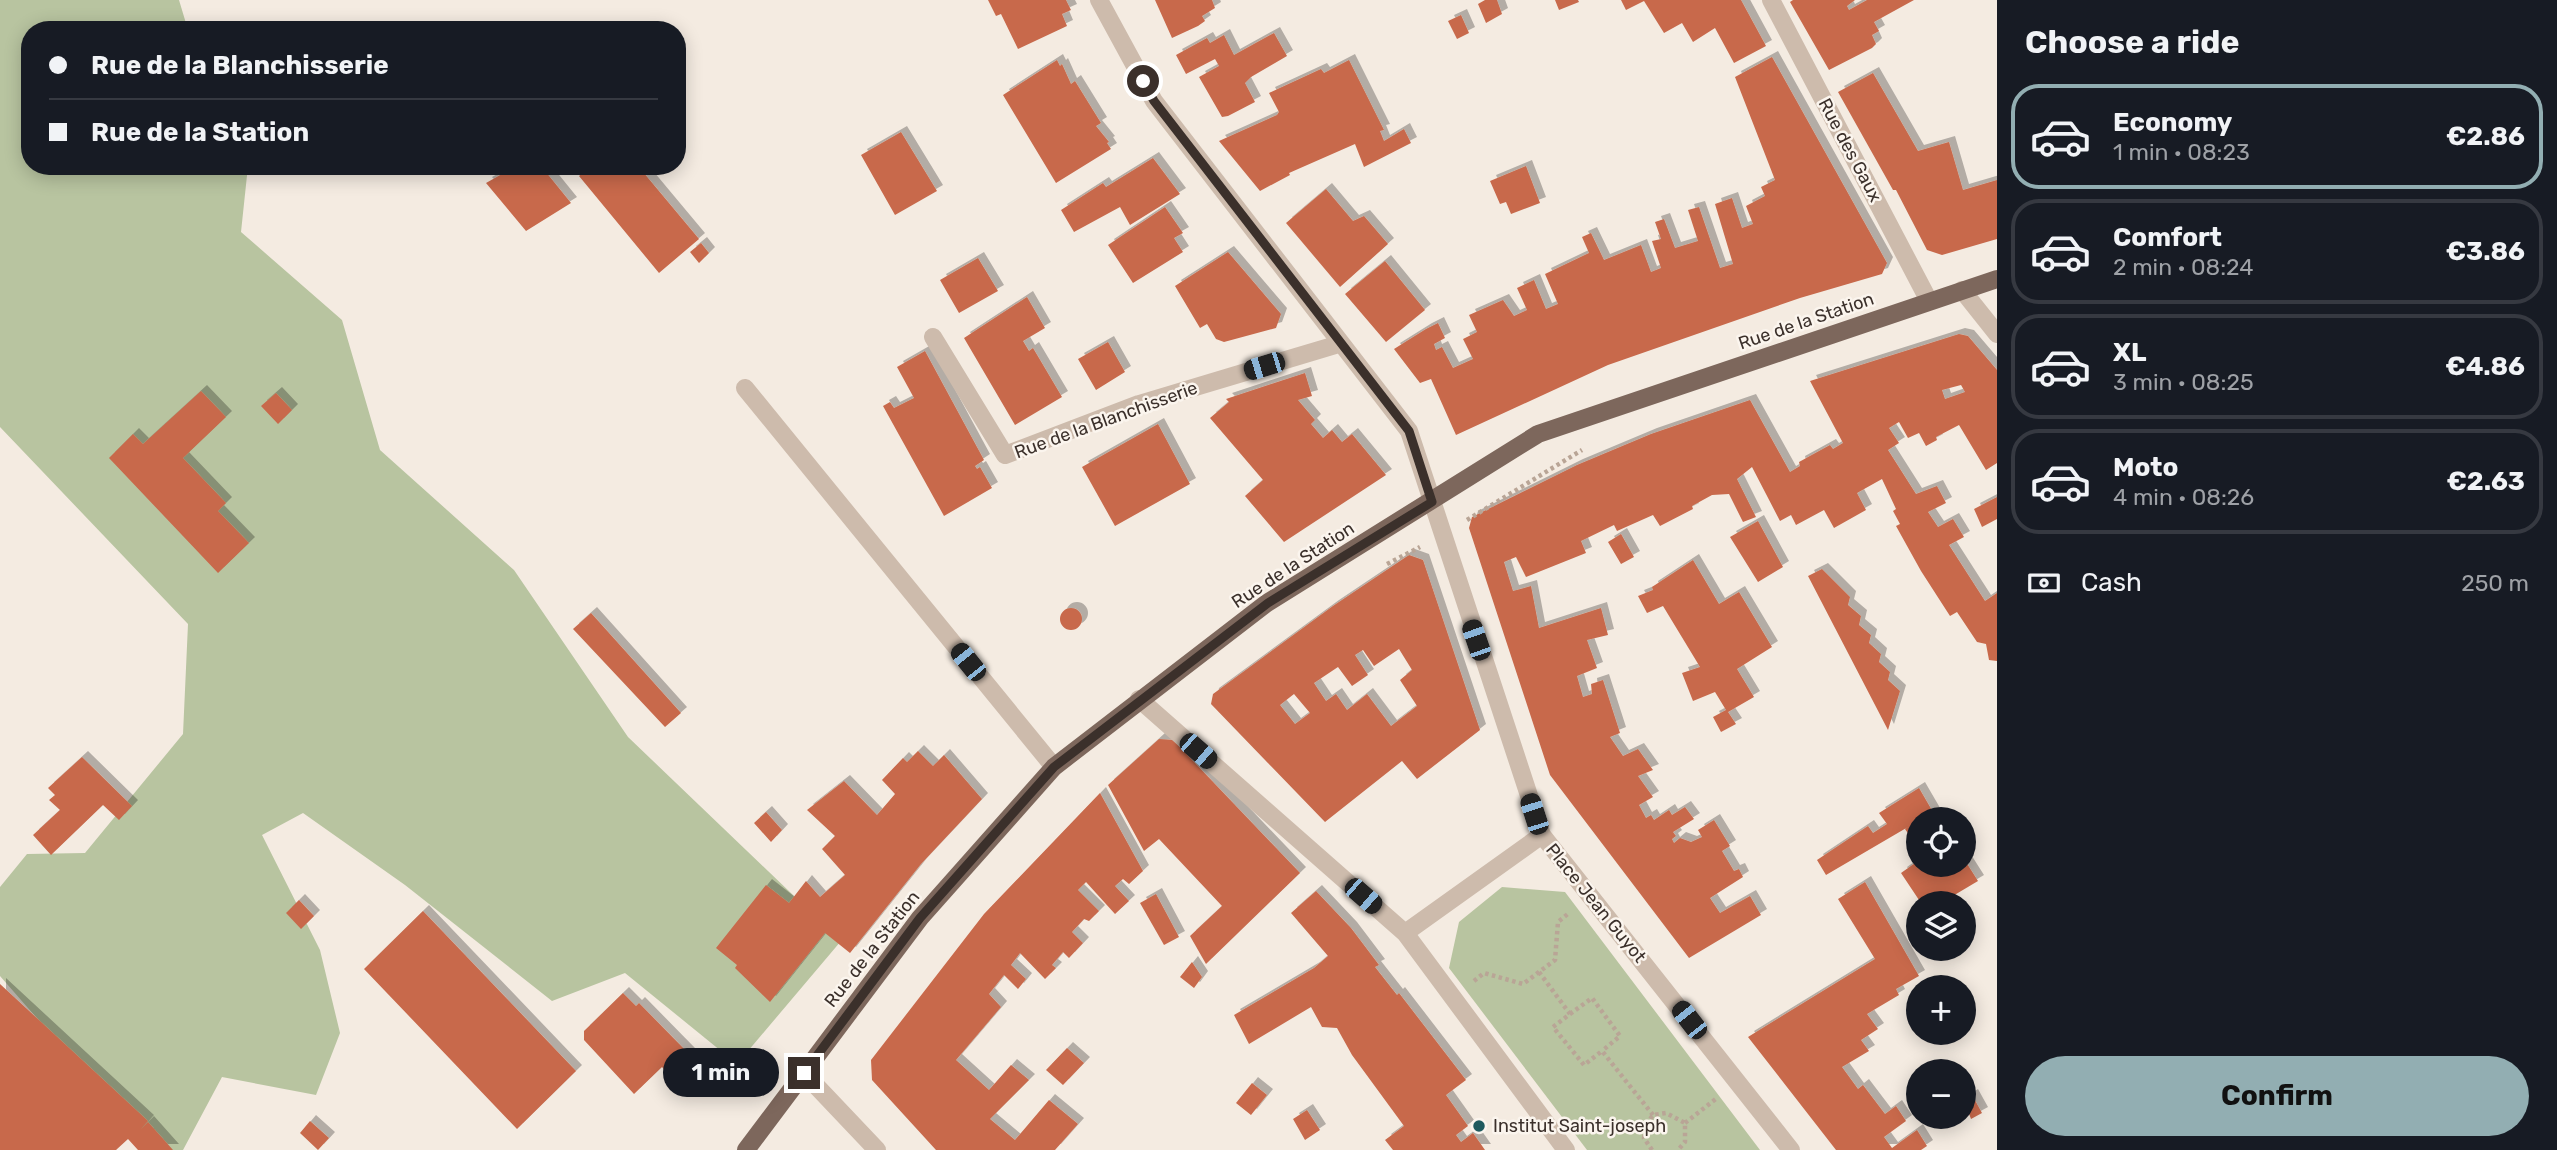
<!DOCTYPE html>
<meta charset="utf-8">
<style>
:root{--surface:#171b24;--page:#20242c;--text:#f1f3f6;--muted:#9ea1a6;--line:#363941;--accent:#92aeb2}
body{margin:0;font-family:Rubik,sans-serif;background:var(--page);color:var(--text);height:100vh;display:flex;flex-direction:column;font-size:26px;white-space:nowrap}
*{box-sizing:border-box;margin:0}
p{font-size:23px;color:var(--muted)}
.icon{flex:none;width:38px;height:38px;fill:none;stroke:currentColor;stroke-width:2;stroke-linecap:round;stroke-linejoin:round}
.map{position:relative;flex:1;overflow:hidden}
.panel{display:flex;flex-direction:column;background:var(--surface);width:560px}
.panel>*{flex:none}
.guide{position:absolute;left:21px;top:21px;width:665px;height:154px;border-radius:28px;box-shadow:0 4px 18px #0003;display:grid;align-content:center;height:154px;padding:0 28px;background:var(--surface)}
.controls{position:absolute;left:1906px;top:807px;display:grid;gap:14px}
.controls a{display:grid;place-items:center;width:70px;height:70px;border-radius:50%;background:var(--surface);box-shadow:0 4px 18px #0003;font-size:35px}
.end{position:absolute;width:32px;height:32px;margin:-16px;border:9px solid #3b302b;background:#fff;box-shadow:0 0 0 4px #fff}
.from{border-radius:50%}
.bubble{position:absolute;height:49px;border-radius:24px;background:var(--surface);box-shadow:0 4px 18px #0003;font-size:23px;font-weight:700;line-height:49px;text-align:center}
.car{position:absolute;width:21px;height:42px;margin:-21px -10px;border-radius:9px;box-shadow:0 0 5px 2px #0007;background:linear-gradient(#222 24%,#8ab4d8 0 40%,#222 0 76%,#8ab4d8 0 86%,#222 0)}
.guide b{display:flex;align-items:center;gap:24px;height:66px;font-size:26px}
.guide b+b{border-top:2px solid var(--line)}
.guide i{width:18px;height:18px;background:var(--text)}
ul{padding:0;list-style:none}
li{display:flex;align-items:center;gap:21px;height:105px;margin:0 14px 10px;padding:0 14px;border:4px solid var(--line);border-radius:28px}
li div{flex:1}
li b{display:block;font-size:26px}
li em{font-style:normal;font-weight:700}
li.active{border-color:var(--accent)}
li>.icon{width:63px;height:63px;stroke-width:1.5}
h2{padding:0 28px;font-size:32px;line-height:84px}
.pay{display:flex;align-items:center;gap:18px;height:77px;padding:0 28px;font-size:26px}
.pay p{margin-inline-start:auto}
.button{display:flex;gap:14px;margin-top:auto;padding:14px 28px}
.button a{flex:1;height:80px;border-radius:42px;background:var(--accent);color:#111;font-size:28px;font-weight:700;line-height:80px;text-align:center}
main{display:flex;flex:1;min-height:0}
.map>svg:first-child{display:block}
.green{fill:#b8c4a0}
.building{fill:#c8694b;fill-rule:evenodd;filter:url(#shadow)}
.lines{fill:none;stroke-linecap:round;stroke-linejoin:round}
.path{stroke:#b9a596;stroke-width:4.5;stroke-dasharray:3.5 3.5;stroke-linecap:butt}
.lane{stroke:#cdbbac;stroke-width:18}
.street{stroke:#cdbbac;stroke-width:18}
.primary{stroke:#7d675c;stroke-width:18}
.route{stroke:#3b302b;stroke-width:9}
.poi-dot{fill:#1f5a5e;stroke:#fbf5ee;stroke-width:2.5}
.labels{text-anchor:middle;stroke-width:5;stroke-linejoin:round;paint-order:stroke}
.street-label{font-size:18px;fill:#3b302b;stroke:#fbf5ee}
.poi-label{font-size:18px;fill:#3b302b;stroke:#fbf5ee;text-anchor:start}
</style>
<main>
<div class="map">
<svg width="1997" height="1150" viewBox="0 0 1997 1150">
<defs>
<filter id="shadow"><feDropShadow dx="6" dy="-6" stdDeviation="0" flood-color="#0004"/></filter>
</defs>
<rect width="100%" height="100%" fill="#f4ebe1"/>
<path class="green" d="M0,0H179L188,30H30V166H248L241,232L342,320L380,450L514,570L628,737L841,941L737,1064L625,973L552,1001L405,885L303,813L262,835L320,950L340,1033L316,1095L222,1077L183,1150H152L0,976V887L27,854L85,853L183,734L188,624L0,427Z
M1502,887L1565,892L1760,1150H1587L1449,968L1459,922Z"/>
<path class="building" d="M988,0H1066L1071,10L1062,14L1067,26L1018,49L1001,14L996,16Z
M1155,0H1212L1215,8L1202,16L1205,21L1198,26L1172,38Z
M1485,0H1497L1502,14L1486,23L1478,4Z
M1555,0H1578L1579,2L1559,10Z
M1621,0H1741L1766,46L1734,63L1715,28L1693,42L1682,23L1664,33L1644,1L1626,10Z
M1793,0H1855L1847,6L1849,10L1867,0H1914L1874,22L1879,31L1872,35L1876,44L1872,48L1829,70L1790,2Z
M1461,15L1469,33L1457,39L1448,21Z
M1274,33L1287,56L1251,77L1245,83L1255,102L1228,116L1222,117L1199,77L1219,66L1215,59L1186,74L1176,55L1207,38L1210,43L1224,35L1234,55Z
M1772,57L1887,263L1882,274L1800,298L1608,365L1456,435L1431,379L1420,383L1394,349L1426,329L1438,323L1445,338L1434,344L1436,350L1442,347L1453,368L1473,359L1463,339L1477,332L1469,315L1503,300L1514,316L1527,310L1517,288L1534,280L1546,309L1558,304L1545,274L1589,253L1582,237L1591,233L1604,260L1641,245L1651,272L1661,268L1652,241L1661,239L1655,222L1664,219L1675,248L1698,241L1688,210L1699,207L1720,268L1733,264L1715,204L1732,198L1742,228L1753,224L1746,206L1765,196L1761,187L1775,180L1735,77Z
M1057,60L1060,66L1062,64L1071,84L1075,81L1101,123L1096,126L1109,142L1107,143L1111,149L1056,183L1003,95Z
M1349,60L1384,130L1380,131L1384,141L1404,129L1411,143L1364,167L1355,144L1289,173L1290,175L1260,191L1219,141L1277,115L1279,112L1269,93L1321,69L1324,73Z
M1873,73L1918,151L1949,142L1963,190L1997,180V239L1942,255L1927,250L1896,190H1893L1838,92Z
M901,132L937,191L895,215L861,155Z
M1153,158L1180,194L1130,225L1120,207L1074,232L1061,210L1103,183L1106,187Z
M516,166H541L571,203L526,231L486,183Z
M591,166H638L699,239L659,273L579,176Z
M1526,166L1540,203L1511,214L1506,202L1500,204L1490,181Z
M1326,189L1353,221L1364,216L1388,244L1340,287L1286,223Z
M1165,207L1183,233L1174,238L1183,252L1133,283L1108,245Z
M701,243L709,253L699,263L690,252Z
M1228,252L1281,314L1276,328L1224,342L1216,339L1207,324L1200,328L1175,286Z
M978,258L998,291L959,313L940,280Z
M1385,261L1425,310L1386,342L1345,294Z
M1027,297L1045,328L1023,341L1029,351L1033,348L1062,397L1015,425L964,338Z
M1959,334L1968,336L1997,370V463L1986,470L1959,425L1936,437L1937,440L1926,446L1919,433L1908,438L1899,422L1889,428L1899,443L1888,450L1916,494L1937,486L1946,503L1928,512L1938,527L1953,519L1964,537L1949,545L1985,601L1997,593V661L1989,660L1986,644L1977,642L1957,612L1950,616L1921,571L1896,526L1900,524L1893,511L1896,509L1882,479L1857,493L1866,510L1834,528L1824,510L1796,525L1791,515L1780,521L1752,467L1737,479L1756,517L1743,522L1729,494L1712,495L1692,506L1693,509L1660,526L1653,515L1617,531L1614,525L1581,541L1586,553L1526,577L1516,557L1504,562L1513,591L1531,586L1539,628L1601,608L1608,635L1587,640L1597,668L1577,676L1583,697L1592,694L1591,684L1603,680L1620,733L1610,737L1623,756L1638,749L1653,770L1638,776L1653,797L1639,805L1646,818L1651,815L1654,820L1669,810L1672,815L1685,807L1694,819L1673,832L1676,836L1672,839L1674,843L1680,838L1691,842L1702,837L1698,830L1714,820L1730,846L1722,851L1734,871L1739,869L1743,877L1710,898L1720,913L1750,896L1761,915L1689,958L1550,775L1469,528L1472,517L1577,465L1651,434L1750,400L1790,472L1800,466L1799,462L1830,445L1833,449L1843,443L1810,381ZM1961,385L1965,392L1945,399L1942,390Z
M1108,342L1125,372L1096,390L1078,359Z
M925,351L984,460L975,466L977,469L980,467L992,488L944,516L883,406L890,402L894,408L914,398L897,367Z
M1305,373L1312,396L1298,400L1315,420L1311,424L1323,438L1332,430L1342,442L1352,434L1386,475L1284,542L1245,496L1263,480L1210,418L1229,402L1226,399Z
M201,391L226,417L183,458L226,503L218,511L249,543L218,573L109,458L133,434L143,444Z
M276,393L292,410L278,424L261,406Z
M1158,424L1190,484L1115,526L1082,467Z
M1997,497V519L1982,527L1974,509Z
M1758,521L1783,567L1758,582L1730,537Z
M1621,534L1634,557L1621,564L1608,542Z
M1409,555L1423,560L1480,730L1417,779L1402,761L1325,822L1211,704L1213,694L1333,606ZM1399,649L1412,670L1400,680L1417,706L1391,726L1367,694L1347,710L1336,694L1326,701L1314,683L1338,667L1352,686L1368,675L1355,655L1363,650L1374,666ZM1294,694L1310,713L1295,724L1280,705Z
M1693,560L1719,604L1739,592L1772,647L1737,669L1754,697L1728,712L1736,724L1721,732L1713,717L1726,710L1715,692L1693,701L1682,673L1700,667L1663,606L1647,613L1638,596L1653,590L1652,587Z
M1822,569L1850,597L1848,605L1861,616L1859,625L1871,635L1869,643L1881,654L1879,662L1890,672L1888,680L1900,691L1888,730L1808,576Z
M1060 619a11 11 0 1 1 22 0a11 11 0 1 1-22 0Z
M591,613L681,713L665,727L573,629Z
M1159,739L1173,740L1300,873L1206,964L1190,936L1222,906L1159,839L1144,851L1108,785Z
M918,751L933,766L944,755L982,799L921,864L850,953L825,933L770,1002L735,968L737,965L716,948L766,885L789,903L806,881L820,897L845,875L822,849L835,836L807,810L844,781L877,815L895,794L882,780L903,758L907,762Z
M82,757L132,806L119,820L103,805L51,855L33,835L60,810L49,800L55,795L48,788Z
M1919,788L1937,819H1918V848L1905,829L1908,827L1826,875L1817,860L1868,826L1873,833L1887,824L1879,813Z
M1100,793L1143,871L1129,884L1123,879L1115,886L1129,901L1115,914L1086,882L1078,890L1099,911L1089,921L1084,919L1072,932L1083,943L1069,958L1063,952L1052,965L1056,968L1045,979L1020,953L1011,965L1026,979L1018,989L1004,975L989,994L1001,1007L956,1060L989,1090L1011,1065L1029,1080L990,1119L1015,1140L1049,1100L1078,1124L1055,1150H936L872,1080L871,1060L984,914Z
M766,812L782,830L771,842L754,823Z
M1964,859L1978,881L1941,903H1921L1901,873L1918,861V864H1964Z
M1865,882L1919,976L1896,989L1899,995L1867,1014L1878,1029L1861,1040L1869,1051L1842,1067L1858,1089L1863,1085L1885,1114L1896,1106L1906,1121L1884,1137L1892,1148L1917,1130L1927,1146L1921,1150H1836L1748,1037L1875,959L1838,899Z
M1316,891L1351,928L1379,965L1375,967L1397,995L1399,993L1466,1080L1446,1095L1468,1126L1456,1135L1461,1142L1473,1133L1485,1150H1393L1385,1140L1404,1126L1352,1055L1337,1028L1322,1027L1311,1007L1249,1044L1234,1015L1314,968L1328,956L1291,913Z
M1156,894L1179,937L1164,945L1140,903Z
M299,900L314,916L301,929L286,913Z
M423,911L576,1071L517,1129L364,969Z
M1192,962L1202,977L1194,988L1180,977Z
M0,984L148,1121L141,1129L148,1122L173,1150H138L128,1139L116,1150H0Z
M623,993L636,1006L639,1003L689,1054L668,1074L662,1067L634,1094L584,1040V1031Z
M1067,1048L1084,1063L1063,1085L1046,1070Z
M1252,1083L1267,1095L1251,1115L1236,1103Z
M1972,1095L1982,1113L1971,1119L1964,1100Z
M1307,1110L1320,1130L1305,1140L1293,1119Z
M310,1121L329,1138L318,1150L300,1133Z"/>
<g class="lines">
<path class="path" d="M1467,520L1582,450
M1387,564L1420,547
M1539,972L1570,1014L1553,1027L1584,1065L1602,1051L1653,1115
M1474,981L1484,973L1523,984L1555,960L1558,922L1569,913
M1570,1014L1592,998L1620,1036L1602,1051
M1685,1123L1717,1098
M1652,1150L1644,1138L1647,1123L1653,1115L1666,1113L1685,1123V1142L1678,1150"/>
<path class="lane" d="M745,388L1054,767"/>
<path class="street" d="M1099,0L1154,101L1409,431L1542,835
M1771,0L1929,301
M1962,290L1997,334
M933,337L1005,455L1139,404L1339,344
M1139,699L1405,933L1566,1150
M1405,933L1542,835L1791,1150
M804,1073L877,1150"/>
<path class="primary" d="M746,1150L920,918L1054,767L1267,603L1538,434L1997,279"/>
</g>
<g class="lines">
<path class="route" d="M804,1073L920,918L1054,767L1268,603L1432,502L1409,431L1154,101L1143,81"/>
</g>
<circle class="poi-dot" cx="1479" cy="1126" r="7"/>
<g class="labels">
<g class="street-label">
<text transform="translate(1850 150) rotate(62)" y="6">Rue des Gaux</text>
<text transform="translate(1806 321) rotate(-19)" y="6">Rue de la Station</text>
<text transform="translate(1106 420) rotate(-20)" y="6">Rue de la Blanchisserie</text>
<text transform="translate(1293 565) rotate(-33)" y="6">Rue de la Station</text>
<text transform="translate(1596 903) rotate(51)" y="6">Place Jean Guyot</text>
<text transform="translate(872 949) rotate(-52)" y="6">Rue de la Station</text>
</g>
<g class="poi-label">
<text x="1493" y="1132">Institut Saint-joseph</text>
</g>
</g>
</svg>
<div class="controls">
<a><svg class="icon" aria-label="locate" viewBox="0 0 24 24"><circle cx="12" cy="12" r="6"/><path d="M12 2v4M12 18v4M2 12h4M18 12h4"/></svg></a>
<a><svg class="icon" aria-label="layers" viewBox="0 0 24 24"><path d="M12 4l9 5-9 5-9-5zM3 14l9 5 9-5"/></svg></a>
<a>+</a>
<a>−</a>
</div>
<i class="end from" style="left:1143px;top:81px"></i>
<i class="end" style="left:804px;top:1073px"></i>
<div class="bubble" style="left:663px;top:1048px;width:116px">1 min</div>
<i class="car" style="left:1264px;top:366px;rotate:253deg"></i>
<i class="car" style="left:1476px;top:640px;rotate:341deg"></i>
<i class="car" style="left:968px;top:662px;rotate:321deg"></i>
<i class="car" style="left:1198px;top:751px;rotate:131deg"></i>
<i class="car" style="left:1534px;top:814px;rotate:342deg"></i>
<i class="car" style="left:1363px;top:896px;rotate:131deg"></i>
<i class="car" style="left:1689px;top:1020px;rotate:322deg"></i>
<div class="guide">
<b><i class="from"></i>Rue de la Blanchisserie</b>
<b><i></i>Rue de la Station</b>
</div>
</div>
<section class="panel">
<h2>Choose a ride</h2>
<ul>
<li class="active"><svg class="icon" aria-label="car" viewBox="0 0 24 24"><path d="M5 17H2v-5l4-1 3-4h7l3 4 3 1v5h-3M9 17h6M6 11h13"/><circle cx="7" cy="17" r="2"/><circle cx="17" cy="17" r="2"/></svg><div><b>Economy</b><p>1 min · 08:23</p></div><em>€2.86</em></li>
<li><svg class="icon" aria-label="car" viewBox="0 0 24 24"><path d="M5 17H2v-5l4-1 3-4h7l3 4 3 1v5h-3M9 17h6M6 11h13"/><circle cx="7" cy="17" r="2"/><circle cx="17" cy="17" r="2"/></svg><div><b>Comfort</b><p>2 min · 08:24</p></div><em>€3.86</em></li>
<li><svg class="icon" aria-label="car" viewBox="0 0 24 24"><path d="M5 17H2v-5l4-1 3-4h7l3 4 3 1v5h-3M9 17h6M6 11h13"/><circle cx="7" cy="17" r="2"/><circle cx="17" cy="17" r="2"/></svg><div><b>XL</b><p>3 min · 08:25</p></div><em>€4.86</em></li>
<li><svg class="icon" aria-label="car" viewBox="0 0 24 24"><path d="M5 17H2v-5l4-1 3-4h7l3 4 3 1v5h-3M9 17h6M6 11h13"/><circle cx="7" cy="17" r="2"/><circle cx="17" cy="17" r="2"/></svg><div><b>Moto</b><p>4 min · 08:26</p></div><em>€2.63</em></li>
</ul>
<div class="pay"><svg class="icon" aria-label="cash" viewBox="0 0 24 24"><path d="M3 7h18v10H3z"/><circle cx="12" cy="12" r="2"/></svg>Cash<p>250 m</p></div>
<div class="button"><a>Confirm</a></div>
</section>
</main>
